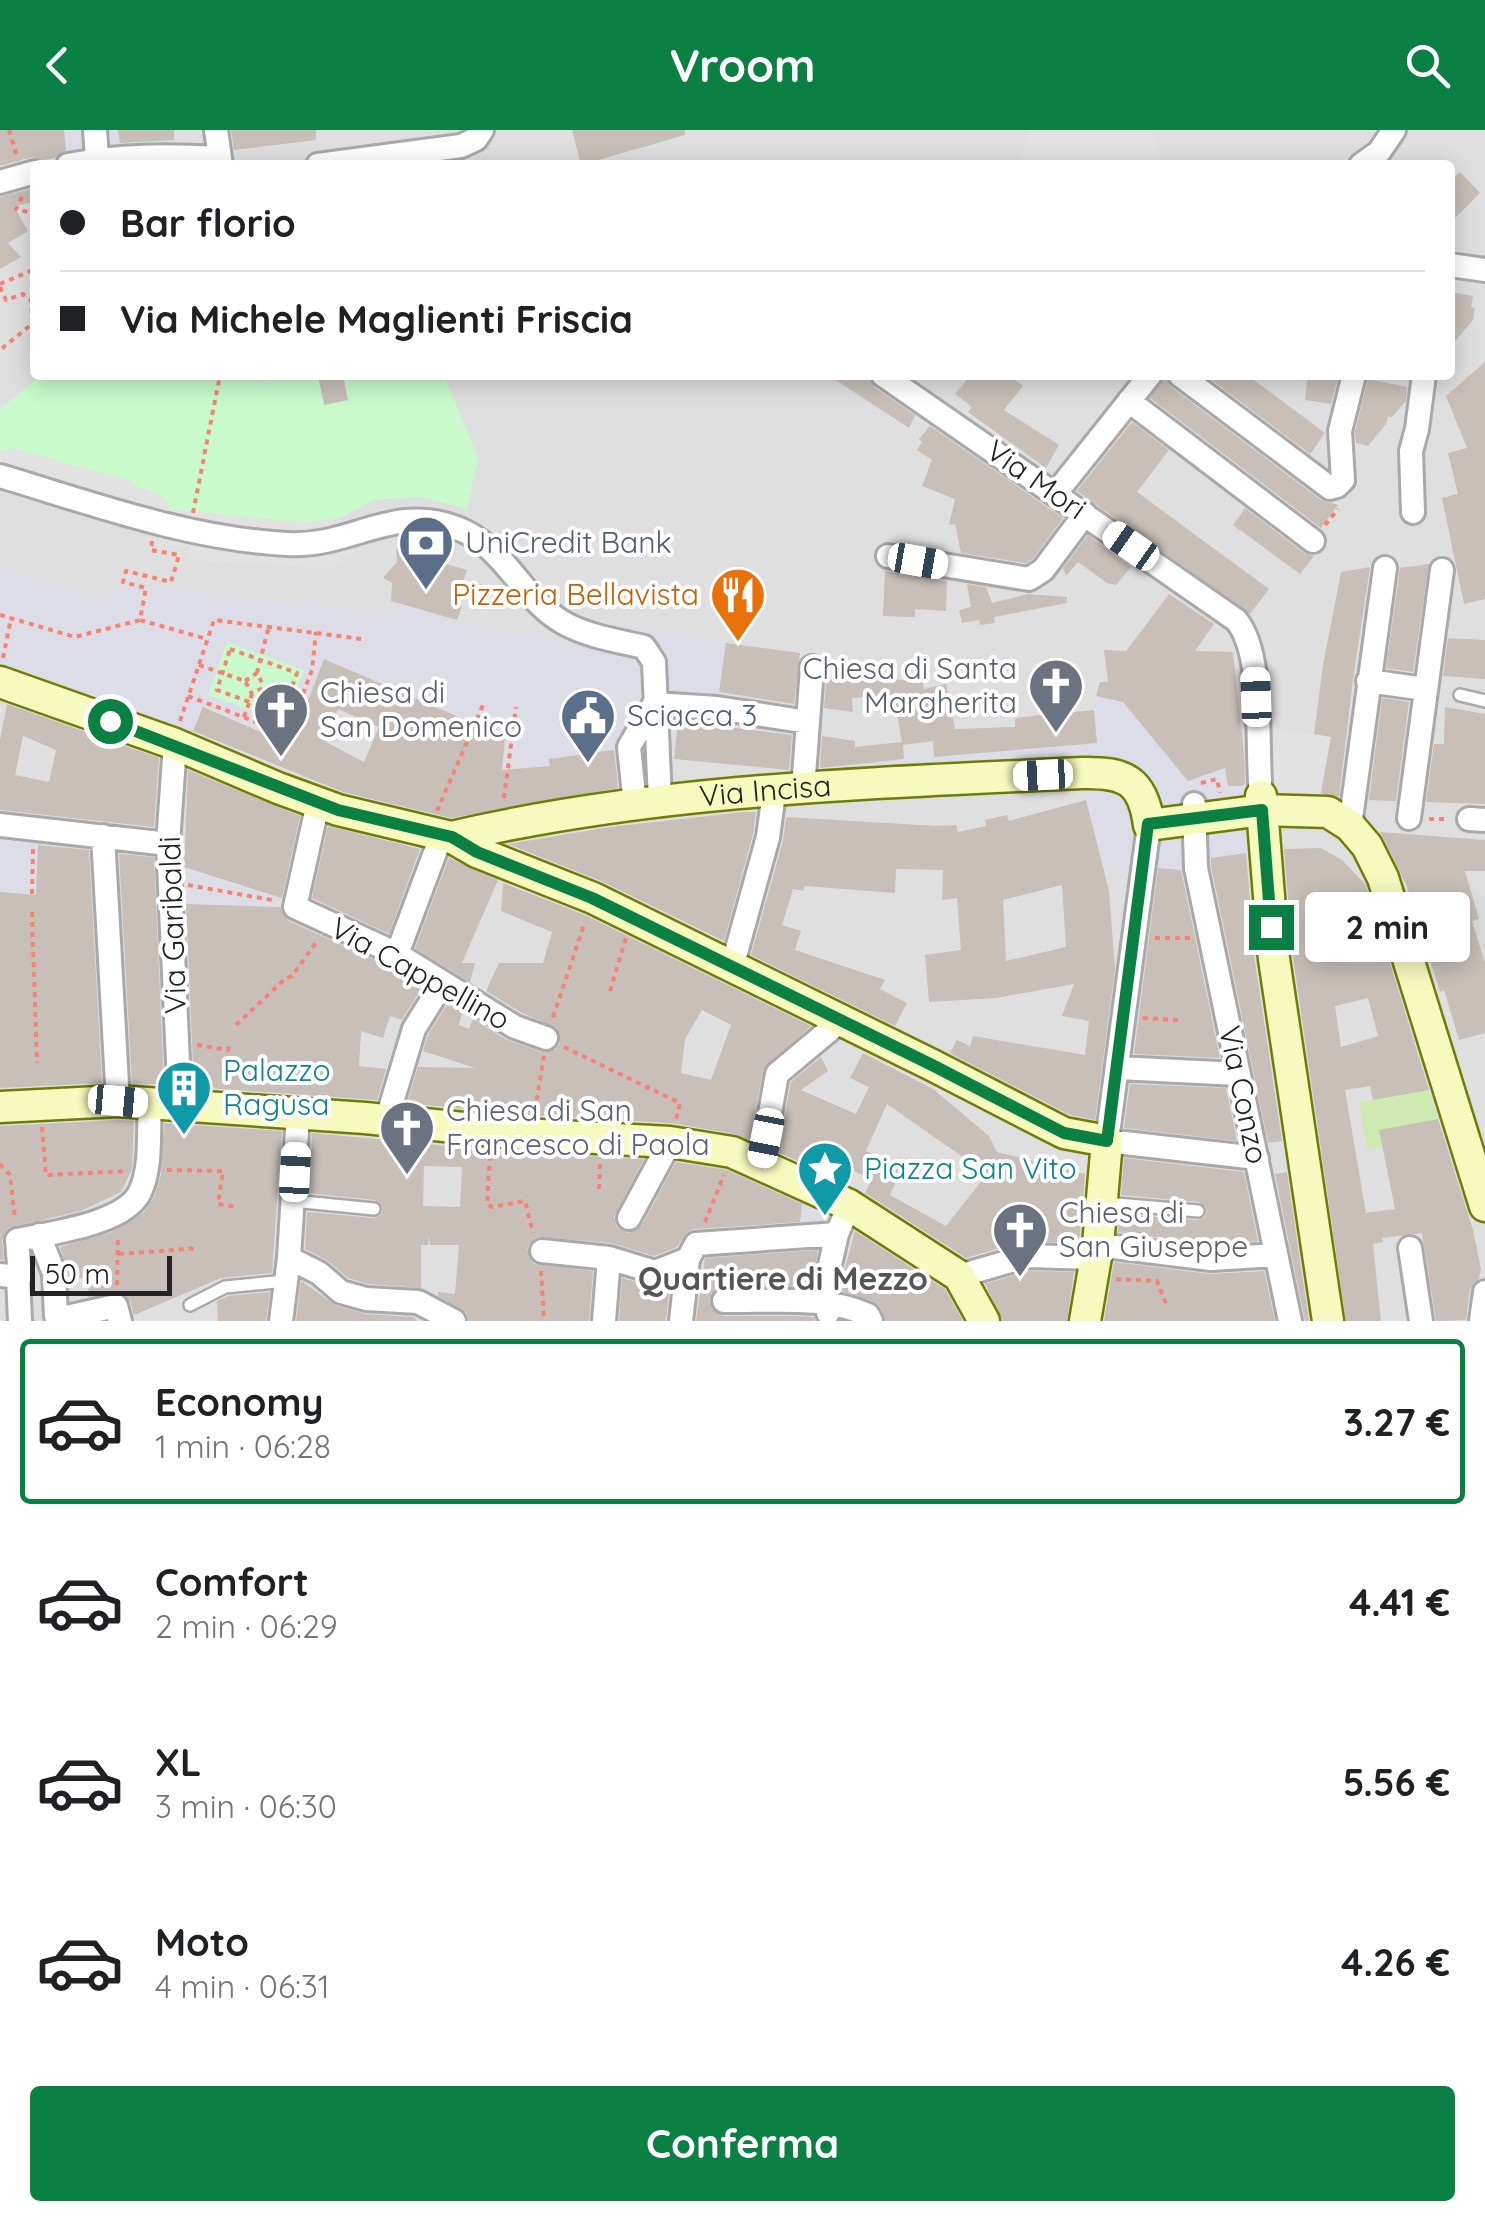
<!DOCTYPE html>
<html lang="it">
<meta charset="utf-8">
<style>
:root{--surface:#fff;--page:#f2f2f2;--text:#202124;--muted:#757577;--line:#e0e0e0;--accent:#0b8043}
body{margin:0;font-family:Quicksand,sans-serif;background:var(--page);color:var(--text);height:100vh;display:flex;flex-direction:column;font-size:38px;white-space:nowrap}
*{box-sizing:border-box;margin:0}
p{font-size:32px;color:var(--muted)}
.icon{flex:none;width:55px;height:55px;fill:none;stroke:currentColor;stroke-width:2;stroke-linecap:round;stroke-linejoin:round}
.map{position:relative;height:1191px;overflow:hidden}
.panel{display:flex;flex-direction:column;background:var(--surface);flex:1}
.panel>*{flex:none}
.hud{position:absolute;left:30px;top:30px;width:1425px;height:220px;border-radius:10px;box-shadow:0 5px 25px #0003;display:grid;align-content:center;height:220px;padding:0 30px;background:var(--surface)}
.scale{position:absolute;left:30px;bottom:25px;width:142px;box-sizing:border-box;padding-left:10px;border:5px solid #222;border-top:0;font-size:28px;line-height:35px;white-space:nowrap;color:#222;-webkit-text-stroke:8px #fff;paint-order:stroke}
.end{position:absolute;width:45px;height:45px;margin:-22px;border:12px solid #0b8043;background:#fff;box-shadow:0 0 0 5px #fff}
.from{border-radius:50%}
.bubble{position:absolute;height:70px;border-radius:10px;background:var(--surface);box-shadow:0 5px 25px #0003;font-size:32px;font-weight:800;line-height:70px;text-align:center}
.car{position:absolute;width:30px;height:60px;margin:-30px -15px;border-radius:12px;box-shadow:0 0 8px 2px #0007;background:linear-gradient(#fff 24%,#345 0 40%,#fff 0 76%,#345 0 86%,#fff 0)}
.hud b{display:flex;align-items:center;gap:35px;height:95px;font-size:38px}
.hud b+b{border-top:2px solid var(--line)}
.hud i{width:25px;height:25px;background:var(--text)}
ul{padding:18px 0 0;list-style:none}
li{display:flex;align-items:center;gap:30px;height:165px;margin:0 20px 15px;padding:0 10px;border:5px solid transparent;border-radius:10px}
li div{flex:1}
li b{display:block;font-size:38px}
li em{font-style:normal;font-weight:800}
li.active{border-color:var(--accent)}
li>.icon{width:90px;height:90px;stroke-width:1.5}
.action{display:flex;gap:20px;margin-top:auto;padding:20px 30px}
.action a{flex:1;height:115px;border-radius:10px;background:var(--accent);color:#fff;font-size:40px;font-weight:800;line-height:115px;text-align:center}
header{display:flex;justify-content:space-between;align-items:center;height:130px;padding:0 30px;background:var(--accent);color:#fff;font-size:45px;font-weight:800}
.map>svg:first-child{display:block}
.residential{fill:#e0dfdf;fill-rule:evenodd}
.grass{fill:#cdebb0}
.park{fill:#c8facc}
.parking{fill:#e2e2e2}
.plaza{fill:#dddde8;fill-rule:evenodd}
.building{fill:#c7bfb8;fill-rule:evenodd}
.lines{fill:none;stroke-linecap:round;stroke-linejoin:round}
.lane-casing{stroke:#a9a9a9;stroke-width:16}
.street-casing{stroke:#a9a9a9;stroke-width:28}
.secondary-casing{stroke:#707d05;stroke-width:35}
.path{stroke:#fa8072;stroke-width:4;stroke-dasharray:5 5;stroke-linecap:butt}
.lane{stroke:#fff;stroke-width:11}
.street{stroke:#fff;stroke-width:22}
.secondary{stroke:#f7fabf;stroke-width:30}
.route{stroke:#0b8043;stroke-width:12}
.labels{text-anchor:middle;stroke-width:8;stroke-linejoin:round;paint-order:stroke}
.street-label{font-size:30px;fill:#222;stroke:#fff}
.service-label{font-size:30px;fill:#4e5e75;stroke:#fff;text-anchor:start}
.food-label{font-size:30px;fill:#c56008;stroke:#fff;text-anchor:end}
.worship-label{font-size:30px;fill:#5b616d;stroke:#fff;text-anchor:start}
.culture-label{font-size:30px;fill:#0d838f;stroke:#fff;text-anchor:start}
.neighbourhood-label{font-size:32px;font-weight:bold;fill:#555;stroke:#fff}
</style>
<header><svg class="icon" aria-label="back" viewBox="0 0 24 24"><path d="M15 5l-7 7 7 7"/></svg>Vroom<svg class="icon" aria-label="search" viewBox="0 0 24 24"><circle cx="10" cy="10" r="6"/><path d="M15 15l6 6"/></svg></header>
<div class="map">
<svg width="1485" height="1191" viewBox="0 0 1485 1191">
<rect width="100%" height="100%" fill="#f2efe9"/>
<path class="residential" d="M0,0H1485V1191H0ZM35,35H1450V245H35Z"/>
<path class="grass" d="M1429,960L1438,989L1388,999L1387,1017L1367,1019L1359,972Z"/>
<path class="park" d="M42,245H252L255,253L309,245L311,249L318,248L325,275L348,270L343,245H440L446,250L478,328L467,379L421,367L374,370L340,388L304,393L168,379L167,371L157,363L13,318L7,322L0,320V279Z
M227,511L305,540L285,593L207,565Z"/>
<path class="parking" d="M1028,0H1152L1162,35H1034L1021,28Z
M13,318L132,351L134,357L157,363L168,371L169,379L304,393L340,388L355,424L331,439L188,430L190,417L157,415L159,405L0,359V320L7,322Z
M1266,597L1331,607L1318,668L1267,661Z"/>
<path class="plaza" d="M64,0H118L121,16L66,26Z
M0,438L111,471L117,458L125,460L128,447L177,459L244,469L388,484L397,473L491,501L612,518L617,494L726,513L715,591L678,586L673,628L675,661L622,668L616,620L550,629V636L502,638L504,606L325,529L291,615L204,577L190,607L0,541ZM227,512L304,540L285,592L208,565Z
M1096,566L1123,572L1184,646L1188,665L1193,664L1191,650L1226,638L1230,657L1242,656L1247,649L1254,721L1207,728L1209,737L1188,741L1153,737L1103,739L1083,656L815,643L816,638L906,629L1096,613Z
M0,688L39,705L36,765L0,762Z
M191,739L275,764L255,819L246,776L185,774Z
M803,1059L854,1092L844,1120L816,1116L798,1098Z"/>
<path class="building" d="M0,0H64L66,20L55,28L44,30L32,27L0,36Z
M118,0H174V10L120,13Z
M231,0H316V10L234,20Z
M572,0H685V5L581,35Z
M1460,42L1480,63L1450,93V51Z
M35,58V72L14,76L28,101L8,113L21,127L0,139V67Z
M1450,162L1473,166L1471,177L1475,178L1473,190L1450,217Z
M1485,232V469L1464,474L1442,368L1458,364L1448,323L1467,318L1446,266Z
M318,245H343L348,270L324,275Z
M828,245H868L874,257L915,285L909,298Z
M971,245H1009L1023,256L1004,280L1059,315L1046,338L968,282L972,277L955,264Z
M1165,245L1171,257L1321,370L1338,375L1321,398L1150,268Z
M1205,245H1247L1325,303L1310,324Z
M1308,245H1339L1331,274L1305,270Z
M1368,249L1407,257L1406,271L1392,287H1388L1386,294L1368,316L1356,313L1355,302Z
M1132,292L1169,320L1137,362L1269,459L1250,484L1077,361Z
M930,296L1063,388L1033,429L1026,433L961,423L955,394L949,395L955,369L922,356L932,330L917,320L922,312L919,309Z
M1245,378L1304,423L1314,426L1300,444L1233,395Z
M1088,405L1131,437L1116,455L1107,453L1078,432L1066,446L1063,438Z
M396,419L467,440L456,474L462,476L457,490L391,471L392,453L383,448L397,432Z
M1429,434L1413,542L1386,538L1400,438Z
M1370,437L1353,550L1339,667L1321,663L1331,607L1314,604L1323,535L1341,442Z
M885,441L947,451L946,481L915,479V487L883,486Z
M967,454L986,457L992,473L1028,464L1067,467V473L994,487L995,493L980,495L979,490L962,493L959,480L971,477Z
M1169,464L1214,494L1195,521L1233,522L1244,624L1245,654L1242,656H1228L1225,638L1188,651L1123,572L1096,566L1100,552H1108L1104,520L1126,521Z
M1448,508L1485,510V549L1443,546Z
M726,513L800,523L794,574L719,562Z
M324,529L505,607L502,640L550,636L549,629L614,620L618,658L451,688L343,662L193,601L203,577L291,615ZM338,579L379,597L364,632L326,612Z
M827,543L923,552L924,559L946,554L955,599L1015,597V588L1048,584L1046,566L1062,565L1064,583L1094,580L1097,613L934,627L933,611L903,615L904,629L820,638L822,606L855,611V617L902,612L894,566L852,568L853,582L824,578Z
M1382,568L1409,572L1396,671L1369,670Z
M7,574L159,628L154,697L0,680V610ZM23,606L56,620L49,652L15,645Z
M1445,577L1485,584V674L1426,672L1434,614H1444Z
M678,591L792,605L789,640L674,629Z
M188,640L300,686L282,768L184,737Z
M1086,670L1109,761L1115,840L1095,990L1070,985L950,923L957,910L970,916L973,906L1085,925L1089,891L1062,886L1074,854L996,868L929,872L925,825L961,820L957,768L942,770L943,740L896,739L895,763L805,756L803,761L793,759L782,795L801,801L795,820L885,850L880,859L907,873L895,896L751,825L783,711L786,687L936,696L956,695L958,702L986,696L985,690L1007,685L1009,691ZM1062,755L1066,817L1006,831L1003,770Z
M744,682H756L753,704L724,811L601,751L508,714L610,697Z
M328,696L420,719L389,804L312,768Z
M1380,702L1485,710V741H1465L1479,789L1472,791L1485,833V903L1459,910L1444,860L1440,862L1407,756Z
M38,715L89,720L102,953L0,958V762L36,765Z
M1321,718L1342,730L1366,755L1429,960L1373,970L1370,956L1345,960L1366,1083L1395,1079L1379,1000L1438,989L1473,1100L1481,1139L1479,1148L1470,1159L1466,1190L1436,1191L1422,1103L1382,1108L1383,1112L1373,1114L1381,1191H1346L1293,827L1284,719ZM1368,868L1378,906L1341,917L1335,876Z
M1246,723L1255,832L1282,1011L1268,1013L1211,736V728Z
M119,724L154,727L164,955L132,953Z
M449,728L498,750L462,833H475L470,852L415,818Z
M1158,738L1181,740L1220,928L1134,924Z
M503,753L585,785L811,896L763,940L750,1010L735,1004L671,993L524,985L407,973L418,937L475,938L423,921L428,905L448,873L462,882L459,895L469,899L473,889L507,910L542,922L555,920L560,914L557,898L522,883L486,861L499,833H543L552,802L501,781ZM702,880L731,895L711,950L681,943L685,909Z
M186,774L280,777L289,791L390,837L422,857L402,890L390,886L383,908L361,901L359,936L386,939L377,970L194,957Z
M863,923L933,959L989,1006L997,1022L1085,1044L1079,1113L1024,1111L966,1128L865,1063L872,1049L816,1024L810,1037L778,1022L791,952L821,927L828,941L801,960L856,984L869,957L850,948ZM887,974L987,1044L946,1096L890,1065L902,1038L866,1021Z
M1130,954L1226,958L1237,1011L1124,998Z
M118,990L134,991L132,1039L121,1062L81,1081L8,1098L2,1110L4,1130H0V996Z
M164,993L282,1001L272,1143L221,1148L134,1185L130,1171L121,1162L88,1167L89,1149L69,1147L60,1117L109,1103L144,1082L154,1067L161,1045Z
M312,1003L522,1023L644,1029L614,1087L617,1097L628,1103L642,1095L676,1032L727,1040L802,1074L800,1092L694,1099L687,1102L677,1117L654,1126L611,1113L537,1107L527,1118L534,1134L593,1141L589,1191H469L466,1182L438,1166V1162L455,1164L459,1115H430L429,1106L428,1115H421V1158L368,1154L348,1148L328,1131L305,1119L307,1082L374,1088L381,1085L383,1079L375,1070L308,1063ZM424,1036L462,1037L460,1077L423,1076Z
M1124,1028L1244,1042L1258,1111L1211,1114L1118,1102L1120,1084L1197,1090L1205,1087L1207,1081L1199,1072L1121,1065Z
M1287,1042L1309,1191H1305L1275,1044Z
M855,1101L945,1159L963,1191H886L881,1178L874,1172L842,1161V1149Z
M818,1120L812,1157L724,1156L716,1159L709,1170L712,1179L723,1186H797L814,1187L815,1191H696L705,1128Z
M1114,1132L1210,1144L1264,1141L1275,1191H1104Z
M1030,1141L1074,1142L1067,1191H1003L985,1154Z
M622,1148L652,1156L670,1152L666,1191H619Z
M301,1151L337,1176L365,1184L414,1187L417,1191H296Z
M270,1162L266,1191H218L217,1171L228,1166Z"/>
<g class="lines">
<g class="lane-casing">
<path id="lane" d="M1460,565L1485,571
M293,1071L374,1079
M1105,1073L1198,1081
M190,1175L225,1157L286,1151"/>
</g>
<g class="street-casing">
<path id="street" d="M95,0L97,28
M216,0L221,35
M68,35C119,25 167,25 219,28
M318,35L461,16L476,9L482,0
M1361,35L1379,22L1394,0
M0,52L35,42
M1450,135L1485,140
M883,245L1236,490C1265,523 1256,621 1261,666
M1180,245L1330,358L1337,356L1343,350L1340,301L1354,245
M1129,271L1313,411
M0,346C94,374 189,409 287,414C351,418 392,373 457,398C506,417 521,469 564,493C587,506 618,511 644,517L654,532L660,671
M1056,363L1150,245
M1413,382L1411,321L1417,299L1424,245
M888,426L1029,449L1043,440L1085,384
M1368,551L1425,559
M654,574L717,578L808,592L803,659
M808,592L812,537
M175,614L168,714L180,975
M318,673L295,777L397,824L515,897L546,908
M635,674L629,617L654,574
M1194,674L1196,738L1290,1191
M1409,688L1442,440
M1469,689L1485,690
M0,695L168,714
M1149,695L1107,1011L1257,1028
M1350,696L1385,438
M103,706L118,971
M397,824L442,704
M732,837L768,707L774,663
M1118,938L1238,944
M386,992L414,899L442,854
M761,1034L777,944L832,898L838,889
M629,1088L670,1012
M39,1105L54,1143L56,1186L62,1188L116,1176L120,1191
M1098,1115L1211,1129L1276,1125
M1410,1118L1421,1191
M542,1121L609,1128L655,1142L688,1129
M289,1128L319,1143L341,1162L366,1169L418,1172L454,1191
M0,1145L20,1147L17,1110C50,1103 125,1094 140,1062C152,1037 148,1001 150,974
M18,1146L20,1191
M959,1146L1028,1126L1095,1128
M724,1171C771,1172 825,1165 868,1185L871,1191
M828,1183L827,1148L837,1104
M281,1191L289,1128L298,984
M604,1191L609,1128
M681,1191L688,1129L696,1114L837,1104L849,1075
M1481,1191L1485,1162"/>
</g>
<g class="secondary-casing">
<g id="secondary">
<path d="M0,552L175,614L278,658L338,680L451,707L477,722L593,768L932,935L1064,1003L1107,1011L1098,1115L1085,1191"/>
<path d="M1261,666L1274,829L1328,1191"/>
<path id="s1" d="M451,707C657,659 873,653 1082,643C1125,642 1143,650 1149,695L1263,680L1328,682L1350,696L1367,716L1383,748L1485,1076"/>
<path d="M0,977L118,971L365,988L523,1004L670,1012L732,1022L849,1075L959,1146L984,1191"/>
</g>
</g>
<path class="path" d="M9,0L16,24
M22,67L16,79L35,84
M0,154L35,139
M0,157L6,170L23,164L31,170L32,194L0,220
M193,383L220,245
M1325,395L1338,379
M152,411L151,420L179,425L171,452L126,441L123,452L146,458L140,490L207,509
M0,485L75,507L140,490
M230,519L297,543L282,584L217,560Z
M3,528L11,488
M199,535L245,551L252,564L264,557L289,565
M257,543L269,496
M245,551L257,543L264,557
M188,566L288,604L312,540L316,502
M244,587L252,564
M180,591L214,490L362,509
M1201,653L1217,649L1220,663
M504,668L516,577
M437,681L483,575
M1429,689H1449
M188,755L272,770
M32,764L33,718
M32,782L37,933
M1155,808H1190
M610,861L626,808
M553,887L585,792
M1143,888L1178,890
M236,895L286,848L292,846L318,810
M197,915L228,920L230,912
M564,917L680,973L676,989
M535,980L544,926
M42,997L46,1045L128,1041
M490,1026L487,1074L492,1077L525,1071L533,1103
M0,1034L10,1045L15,1089
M167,1040L223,1041L218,1074L237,1077
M599,1059L600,1033
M705,1092L724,1045
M119,1124L199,1118
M541,1141L544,1191
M1116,1149L1157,1151L1167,1176
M117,1155L118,1105"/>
<use href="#lane" class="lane"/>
<use href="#street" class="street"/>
<use href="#secondary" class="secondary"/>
</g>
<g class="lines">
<path class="route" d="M110,591L338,680L452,707L477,722L592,768L932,935L1064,1003L1107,1011L1148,694L1262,680L1271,797"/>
</g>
<defs>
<g id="bank-pin" transform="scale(2.875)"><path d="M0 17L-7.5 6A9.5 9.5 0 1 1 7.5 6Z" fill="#5c6f8a" stroke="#fff"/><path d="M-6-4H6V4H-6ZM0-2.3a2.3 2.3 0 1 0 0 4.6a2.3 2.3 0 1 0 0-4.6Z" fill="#fff"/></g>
<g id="restaurant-pin" transform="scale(2.875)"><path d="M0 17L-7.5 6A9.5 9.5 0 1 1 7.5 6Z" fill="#e8710a" stroke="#fff"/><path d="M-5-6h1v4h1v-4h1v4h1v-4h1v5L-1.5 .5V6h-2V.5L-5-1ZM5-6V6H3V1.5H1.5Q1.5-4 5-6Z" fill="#fff"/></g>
<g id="church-pin" transform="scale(2.875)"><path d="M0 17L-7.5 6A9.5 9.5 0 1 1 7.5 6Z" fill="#6b7280" stroke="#fff"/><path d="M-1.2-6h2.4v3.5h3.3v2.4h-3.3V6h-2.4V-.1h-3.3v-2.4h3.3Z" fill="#fff"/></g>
<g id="civic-pin" transform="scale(2.875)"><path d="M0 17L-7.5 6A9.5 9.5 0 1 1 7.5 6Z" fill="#5c6f8a" stroke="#fff"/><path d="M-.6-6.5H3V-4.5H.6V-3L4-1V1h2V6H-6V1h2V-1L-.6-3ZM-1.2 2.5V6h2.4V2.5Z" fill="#fff"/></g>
<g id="building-pin" transform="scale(2.875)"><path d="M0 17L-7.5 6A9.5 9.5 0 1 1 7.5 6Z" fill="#0f9aa8" stroke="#fff"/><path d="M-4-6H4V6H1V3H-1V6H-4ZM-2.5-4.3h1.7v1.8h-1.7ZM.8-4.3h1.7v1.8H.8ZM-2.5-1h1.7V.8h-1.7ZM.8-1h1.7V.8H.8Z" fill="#fff"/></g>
<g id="sight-pin" transform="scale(2.875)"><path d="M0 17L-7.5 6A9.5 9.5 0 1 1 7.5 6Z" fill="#0f9aa8" stroke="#fff"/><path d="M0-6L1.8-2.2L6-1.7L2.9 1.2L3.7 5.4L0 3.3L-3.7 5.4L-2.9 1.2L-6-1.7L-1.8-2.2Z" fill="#fff"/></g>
</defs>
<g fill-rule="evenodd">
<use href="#bank-pin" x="426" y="413"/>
<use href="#restaurant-pin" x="738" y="465"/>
<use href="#church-pin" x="1056" y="556"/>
<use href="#church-pin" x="281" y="580"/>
<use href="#civic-pin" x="588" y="586"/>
<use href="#building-pin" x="184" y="958"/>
<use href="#church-pin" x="407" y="998"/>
<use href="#sight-pin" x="825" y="1039"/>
<use href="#church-pin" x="1020" y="1100"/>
</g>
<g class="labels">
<g class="street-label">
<text transform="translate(1036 350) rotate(35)" y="10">Via Mori</text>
<text dy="10" stroke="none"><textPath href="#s1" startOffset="318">Via Incisa</textPath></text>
<text transform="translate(173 795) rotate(-92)" y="10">Via Garibaldi</text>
<text transform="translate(420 844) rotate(29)" y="10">Via Cappellino</text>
<text transform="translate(1243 965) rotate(78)" y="10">Via Conzo</text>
</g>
<g class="service-label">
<text x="465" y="423">UniCredit Bank</text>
<text x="627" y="596">Sciacca 3</text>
</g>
<g class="food-label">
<text x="699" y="475">Pizzeria Bellavista</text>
</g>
<g class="worship-label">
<text x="1017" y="549" text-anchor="end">Chiesa di Santa<tspan x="1017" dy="34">Margherita</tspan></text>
<text x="320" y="573">Chiesa di<tspan x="320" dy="34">San Domenico</tspan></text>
<text x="446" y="991">Chiesa di San<tspan x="446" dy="34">Francesco di Paola</tspan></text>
<text x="1059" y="1093">Chiesa di<tspan x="1059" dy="34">San Giuseppe</tspan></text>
</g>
<g class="culture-label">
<text x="223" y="951">Palazzo<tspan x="223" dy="34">Ragusa</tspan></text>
<text x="864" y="1049">Piazza San Vito</text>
</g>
<g class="neighbourhood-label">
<text x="783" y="1160">Quartiere di Mezzo</text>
</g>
</g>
</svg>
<div class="scale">50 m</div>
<i class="end from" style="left:110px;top:591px"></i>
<i class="end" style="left:1271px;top:797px"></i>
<div class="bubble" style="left:1305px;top:762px;width:165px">2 min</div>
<i class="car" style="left:1131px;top:416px;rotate:305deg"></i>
<i class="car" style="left:918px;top:431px;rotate:100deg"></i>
<i class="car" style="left:1256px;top:567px;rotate:358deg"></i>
<i class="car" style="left:1043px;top:645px;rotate:267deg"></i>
<i class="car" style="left:118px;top:971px;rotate:95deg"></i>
<i class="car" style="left:766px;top:1008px;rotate:191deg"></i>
<i class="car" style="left:295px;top:1042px;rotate:3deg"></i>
<div class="hud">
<b><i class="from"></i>Bar florio</b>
<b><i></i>Via Michele Maglienti Friscia</b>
</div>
</div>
<section class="panel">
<ul>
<li class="active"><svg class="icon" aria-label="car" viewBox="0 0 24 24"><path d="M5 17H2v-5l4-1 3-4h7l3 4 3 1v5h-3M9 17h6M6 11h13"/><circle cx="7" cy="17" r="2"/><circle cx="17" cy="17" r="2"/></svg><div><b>Economy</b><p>1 min · 06:28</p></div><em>3.27 €</em></li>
<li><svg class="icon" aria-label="car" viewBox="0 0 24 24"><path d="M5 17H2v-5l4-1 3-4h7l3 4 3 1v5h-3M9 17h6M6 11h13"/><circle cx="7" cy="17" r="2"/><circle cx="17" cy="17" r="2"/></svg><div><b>Comfort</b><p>2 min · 06:29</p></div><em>4.41 €</em></li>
<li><svg class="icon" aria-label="car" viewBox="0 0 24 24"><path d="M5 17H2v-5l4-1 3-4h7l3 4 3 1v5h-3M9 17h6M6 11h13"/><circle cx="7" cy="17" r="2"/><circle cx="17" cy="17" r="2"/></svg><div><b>XL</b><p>3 min · 06:30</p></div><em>5.56 €</em></li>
<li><svg class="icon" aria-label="car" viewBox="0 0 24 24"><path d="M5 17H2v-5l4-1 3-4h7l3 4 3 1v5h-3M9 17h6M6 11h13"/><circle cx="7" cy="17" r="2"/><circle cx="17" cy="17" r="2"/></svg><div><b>Moto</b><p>4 min · 06:31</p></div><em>4.26 €</em></li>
</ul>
<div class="action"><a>Conferma</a></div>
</section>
